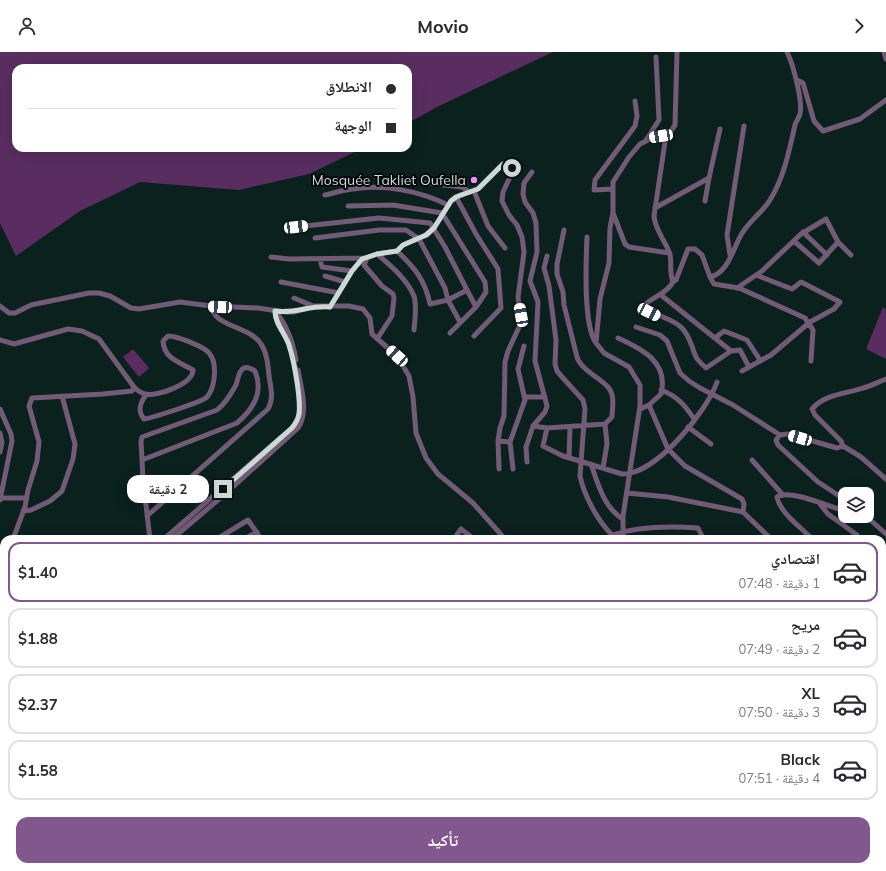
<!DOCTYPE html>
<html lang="ar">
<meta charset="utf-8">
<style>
:root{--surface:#fff;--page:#f7f7f7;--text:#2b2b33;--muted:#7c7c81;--line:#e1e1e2;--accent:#81578d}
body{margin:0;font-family:Mulish,"Noto Naskh Arabic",sans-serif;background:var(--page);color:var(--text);direction:rtl;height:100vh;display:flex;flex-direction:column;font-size:15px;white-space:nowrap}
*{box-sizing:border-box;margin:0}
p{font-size:13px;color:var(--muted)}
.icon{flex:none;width:22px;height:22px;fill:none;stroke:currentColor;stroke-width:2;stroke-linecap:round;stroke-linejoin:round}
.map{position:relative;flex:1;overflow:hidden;direction:ltr}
.panel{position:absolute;left:0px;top:483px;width:886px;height:336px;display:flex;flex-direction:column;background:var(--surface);border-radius:12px 12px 0 0;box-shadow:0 4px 16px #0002;direction:rtl}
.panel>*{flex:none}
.banner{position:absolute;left:12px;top:12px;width:400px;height:88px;border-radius:12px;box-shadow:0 4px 16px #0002;direction:rtl;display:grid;align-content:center;height:88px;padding:0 16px;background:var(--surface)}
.tools{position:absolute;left:838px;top:435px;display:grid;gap:8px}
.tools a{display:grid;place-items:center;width:36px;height:36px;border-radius:8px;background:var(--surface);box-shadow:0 4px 16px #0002;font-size:20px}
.end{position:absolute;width:18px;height:18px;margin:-9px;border:5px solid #ccd9d6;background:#111;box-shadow:0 0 0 2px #111}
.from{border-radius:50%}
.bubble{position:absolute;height:28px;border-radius:12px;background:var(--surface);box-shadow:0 4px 16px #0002;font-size:13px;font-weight:700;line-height:28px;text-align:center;direction:rtl}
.car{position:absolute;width:12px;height:24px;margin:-12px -6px;border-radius:5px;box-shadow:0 0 3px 1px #0007;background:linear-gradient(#fff 24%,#345 0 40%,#fff 0 76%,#345 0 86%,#fff 0)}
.banner b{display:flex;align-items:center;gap:14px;height:38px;font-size:15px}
.banner b+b{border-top:1px solid var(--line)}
.banner i{width:10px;height:10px;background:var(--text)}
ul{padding:7px 0 0;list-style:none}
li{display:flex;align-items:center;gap:12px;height:60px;margin:0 8px 6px;padding:0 8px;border:2px solid var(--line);border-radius:12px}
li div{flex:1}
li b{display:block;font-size:15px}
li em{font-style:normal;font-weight:700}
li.on{border-color:var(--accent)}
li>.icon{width:36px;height:36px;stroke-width:1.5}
.action{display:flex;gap:8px;margin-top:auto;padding:8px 16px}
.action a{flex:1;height:46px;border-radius:12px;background:var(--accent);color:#fff;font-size:16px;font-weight:700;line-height:46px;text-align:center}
header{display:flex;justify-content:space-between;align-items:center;height:52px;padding:0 16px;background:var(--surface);font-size:18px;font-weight:700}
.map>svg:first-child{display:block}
.green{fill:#592d60}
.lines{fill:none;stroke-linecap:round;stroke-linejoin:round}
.stream{stroke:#22675f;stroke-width:1.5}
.minor{stroke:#735b77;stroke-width:5}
.route{stroke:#ccd9d6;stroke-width:5}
.poi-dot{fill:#eb8dfc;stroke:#030908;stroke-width:1.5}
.labels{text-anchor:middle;stroke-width:4;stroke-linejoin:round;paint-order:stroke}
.poi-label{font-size:14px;fill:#ccd9d6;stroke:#030908;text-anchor:end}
</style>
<header><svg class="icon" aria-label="forward" viewBox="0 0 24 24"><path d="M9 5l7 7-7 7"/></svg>Movio<svg class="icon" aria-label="person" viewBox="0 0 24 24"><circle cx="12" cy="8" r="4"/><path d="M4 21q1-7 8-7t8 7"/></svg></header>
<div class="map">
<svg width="886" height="819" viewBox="0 0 886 819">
<rect width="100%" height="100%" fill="#0b211e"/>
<path class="green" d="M0,0H553L439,54L408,71V16H16V96H363L309,122L239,138L140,130L80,159L16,204L0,171Z
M883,255L886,258V307L866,297Z
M133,297L149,316L139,325L123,305Z
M603,815H682L679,819H606Z"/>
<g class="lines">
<path class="stream" d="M583,815L585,819"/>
<path class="minor" d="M884,0L886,7
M797,28L803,31L814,69L823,79L860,67L886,48
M663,87L671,79L675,73L677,0
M646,88L659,68L656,5
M532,120L524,131L523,142L525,150L533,161L536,171L537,200L530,229L538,250L535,309L547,354L545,360L533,374L547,376
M426,131L462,135L470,140
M612,137L594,138L595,128L635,74L637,64L635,49
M474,139L488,174L505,196
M325,143C334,141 343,138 353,137C384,132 420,139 448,153
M456,145L476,182L498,217L501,256L474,284
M705,149L709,126
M348,154L393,153L442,161L485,230L486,240L476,255L450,281
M655,156L709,126L720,77
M613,161L625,192L629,195L669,201
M296,175L379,166L430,171L445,195L467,238L448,248L430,252C425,228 415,216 397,199
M564,178L557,212V222L563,240L564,253L577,305C582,321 610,329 612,343C614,350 612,358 612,365L605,372L547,376L543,394L563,404L622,422C656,423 707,359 717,330
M803,180L827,203
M587,185C586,209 583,274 596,291L600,247L609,211L610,176L613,160V130L629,105L640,92L652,86L661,84L665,90L654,164C655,178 665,188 670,202C672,211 669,221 673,230L676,228L688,197H695L702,203L710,225C728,221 733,197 741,183C749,169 762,161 770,148C784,126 789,99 795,73C796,69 799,66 800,62C803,49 793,12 787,0
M315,186L379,178H406L419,187L445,236L448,248L460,270
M838,190L851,203
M377,202C390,213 407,227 414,244C417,254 415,268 414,278
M730,203L727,183L744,74
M547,204L544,216L549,234L556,288L555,312L557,319L563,326L583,348L585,357L580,424C584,443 597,468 612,483C639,474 670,474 698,476L703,486L722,487
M271,205L289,207L367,206
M320,207L322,215L352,219
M325,224L345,230
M710,225L714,232L739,236L805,266L813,278L811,309
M281,230L339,241
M737,236L762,219L801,182L826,167L838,190L819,211L794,189
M467,238L476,255
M661,243L731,299L706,316C703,313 698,309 696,305C691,294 691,286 682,276C671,265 655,265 644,254C651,245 666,243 673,230
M294,246L313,254
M0,254L9,261H15L31,253L89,241H99L110,244L131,256L139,257L180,250L211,254L258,256L285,260H294L313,254H349L363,257L370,266L372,282L397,304L409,324L413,345L416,381L426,406L438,422L473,451L505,487
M330,255L352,219L362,207
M275,259C287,273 293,291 296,308
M636,275L660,283L667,289L680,321L689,329L700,336L733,353L780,383
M618,286C642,297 669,310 661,342L649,353L640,357
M715,286L724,279L747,288L760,308
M377,287L392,264L394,246L393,242L382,234L364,213L367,206L377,202L397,199L403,193L427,183L434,176L451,149L460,143L478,137L503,112L509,110L511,112V123L503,140L502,149L509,163L517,173L522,185L524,200L518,245L521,271L508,299L505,310L504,364L500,376L498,389L499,417
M0,288L14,292L68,277L82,279L99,287L134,335L132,339L103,342L32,346L29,354L39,390L37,409L28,438L25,455L13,487
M596,291L604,301L629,315L640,333V354L623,464V487
M731,299L740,298L749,315
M742,319L771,303L810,270L834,257L840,250L801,230L792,237L756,223
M134,335C137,338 140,341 145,342C157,345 193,332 193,318C180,310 164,307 163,289L168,284C177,284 203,294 209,301C218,311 215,336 207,345C202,350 152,366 144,367C137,359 140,351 146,343
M661,338C677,344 685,353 694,367
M525,345H545
M0,357L11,382L12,389L0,448
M688,375L711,392
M0,381L2,391L0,400
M498,389L510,390
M843,394L861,405L886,427
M569,406L570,375
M142,408L237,371C253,357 264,341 255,319C252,317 248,314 244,316C238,319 238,328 236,333C231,342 225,352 217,358L142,385L141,389L143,428L150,487
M752,408L782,442
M527,410L526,395L533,374
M591,412C598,432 604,456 623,467
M603,416L607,392L605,372
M513,417L510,390L525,348L518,317L524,294
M627,441L668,445L743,460L744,452L742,447L685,414L668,397L649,353
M1,446H26
M820,452L828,462L857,483L859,487
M23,459L31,458L50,449L62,439L73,407L75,392L62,344
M743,460L771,487
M147,464L268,357C274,346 271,337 269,324C268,313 267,301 261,292C250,274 214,275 211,254
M866,464L886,482
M164,487L279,387C286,381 295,375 298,367C303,352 295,308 289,293C285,281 275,272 275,259
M172,487L225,442L298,376C309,360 301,336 298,318
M217,487L248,468L261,487
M244,487L257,480
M454,487L461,477L474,487
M812,487C801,475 780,461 777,445C789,437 825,453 839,457L844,453V447L818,430L778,393L776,388L780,383L788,382L837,396L843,394L841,389L815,363L812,357C825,342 845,342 863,336C871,334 878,330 886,327
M0,525L4,512
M882,526L886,531
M882,559L886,563
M882,582L886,589
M0,603L4,611
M0,664L4,673
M0,710L4,706
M883,729L886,744
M0,780L4,779
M0,805L4,802
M49,815L55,819
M183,815L185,819
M512,815L514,819
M600,815L603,819
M716,815L722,819
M820,815L823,819
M882,815L884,819
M28,819L32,815
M64,819L65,815
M70,819L72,815
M99,819L101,815
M128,819L129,815
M233,819L236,815
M401,819L403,815
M680,819L684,815
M738,819L740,815"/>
</g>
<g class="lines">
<path class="route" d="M223,437L292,376C296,371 298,367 299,362C301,346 294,309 289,293C285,281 275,272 275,259C296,262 309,253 330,255L352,219L362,207L377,202L397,199L403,193L426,183L434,176L451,149L456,145L478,137L503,112L508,110L512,116"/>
</g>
<circle class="poi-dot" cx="474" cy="128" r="4"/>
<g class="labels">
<g class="poi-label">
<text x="466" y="133">Mosquée Takliet Oufella</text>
</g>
</g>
</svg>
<div class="tools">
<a><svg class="icon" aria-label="layers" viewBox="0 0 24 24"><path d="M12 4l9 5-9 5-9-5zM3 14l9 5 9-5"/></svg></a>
</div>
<i class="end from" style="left:512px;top:116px"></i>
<i class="end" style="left:223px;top:437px"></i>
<div class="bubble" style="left:127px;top:423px;width:82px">2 دقيقة</div>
<i class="car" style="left:661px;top:84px;rotate:261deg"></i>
<i class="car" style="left:296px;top:175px;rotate:83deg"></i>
<i class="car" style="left:220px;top:255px;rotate:273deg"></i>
<i class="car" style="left:649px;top:260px;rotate:117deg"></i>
<i class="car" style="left:521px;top:263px;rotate:350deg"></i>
<i class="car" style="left:397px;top:304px;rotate:312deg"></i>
<i class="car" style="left:800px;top:386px;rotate:286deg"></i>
<div class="banner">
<b><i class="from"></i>الانطلاق</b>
<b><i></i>الوجهة</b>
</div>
<section class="panel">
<ul>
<li class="on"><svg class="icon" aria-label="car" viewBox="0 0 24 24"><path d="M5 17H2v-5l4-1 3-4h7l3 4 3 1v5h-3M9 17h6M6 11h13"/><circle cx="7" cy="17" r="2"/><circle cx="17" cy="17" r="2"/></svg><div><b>اقتصادي</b><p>1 دقيقة · 07:48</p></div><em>$1.40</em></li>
<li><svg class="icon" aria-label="car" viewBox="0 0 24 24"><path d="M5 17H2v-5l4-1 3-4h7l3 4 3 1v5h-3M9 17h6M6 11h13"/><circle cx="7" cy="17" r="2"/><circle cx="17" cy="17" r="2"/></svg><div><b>مريح</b><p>2 دقيقة · 07:49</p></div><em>$1.88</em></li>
<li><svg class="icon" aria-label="car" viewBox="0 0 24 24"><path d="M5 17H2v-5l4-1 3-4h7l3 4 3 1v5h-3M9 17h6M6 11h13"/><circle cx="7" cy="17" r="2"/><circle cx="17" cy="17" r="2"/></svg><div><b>XL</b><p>3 دقيقة · 07:50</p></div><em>$2.37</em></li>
<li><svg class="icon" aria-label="car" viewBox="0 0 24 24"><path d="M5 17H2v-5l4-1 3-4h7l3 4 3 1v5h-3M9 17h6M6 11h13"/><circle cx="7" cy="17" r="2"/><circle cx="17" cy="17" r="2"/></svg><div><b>Black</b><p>4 دقيقة · 07:51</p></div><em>$1.58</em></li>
</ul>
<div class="action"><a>تأكيد</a></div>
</section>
</div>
